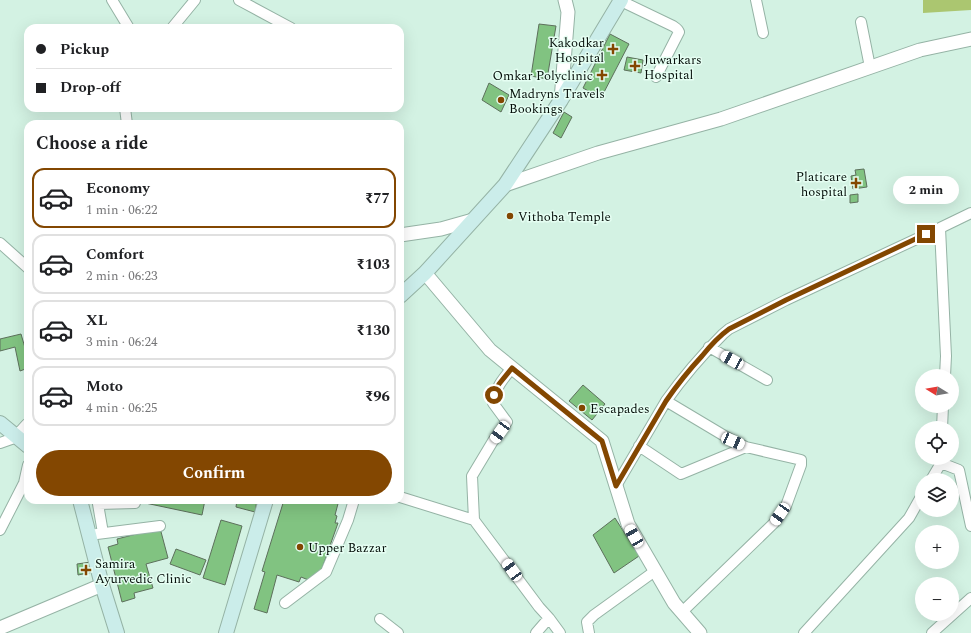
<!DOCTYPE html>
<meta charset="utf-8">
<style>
:root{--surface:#fff;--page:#f6f6f6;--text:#202124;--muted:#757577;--line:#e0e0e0;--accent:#834701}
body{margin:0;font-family:Spectral,serif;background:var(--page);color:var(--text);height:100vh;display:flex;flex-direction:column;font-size:15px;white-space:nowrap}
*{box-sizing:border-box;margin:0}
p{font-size:13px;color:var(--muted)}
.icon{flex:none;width:22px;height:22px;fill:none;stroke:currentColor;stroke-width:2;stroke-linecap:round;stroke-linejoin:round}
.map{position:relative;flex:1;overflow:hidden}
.details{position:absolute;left:24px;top:120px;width:380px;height:384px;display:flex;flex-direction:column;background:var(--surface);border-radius:12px;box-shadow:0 4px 16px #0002}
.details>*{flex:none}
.top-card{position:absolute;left:24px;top:24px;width:380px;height:88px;border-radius:12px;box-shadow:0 4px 16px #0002;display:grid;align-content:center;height:88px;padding:0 12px;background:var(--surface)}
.needle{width:26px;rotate:281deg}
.tools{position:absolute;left:915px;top:369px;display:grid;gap:8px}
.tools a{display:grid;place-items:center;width:44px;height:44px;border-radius:50%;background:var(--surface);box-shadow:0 4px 16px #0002;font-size:20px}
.end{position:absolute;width:18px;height:18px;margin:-9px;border:5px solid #834701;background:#fff;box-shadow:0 0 0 2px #fff}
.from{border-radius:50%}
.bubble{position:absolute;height:28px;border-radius:14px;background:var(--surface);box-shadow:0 4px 16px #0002;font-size:13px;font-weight:700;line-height:28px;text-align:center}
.car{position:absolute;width:12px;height:24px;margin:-12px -6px;border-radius:5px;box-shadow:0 0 3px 1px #0007;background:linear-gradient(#fff 24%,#345 0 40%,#fff 0 76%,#345 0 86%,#fff 0)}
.top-card b{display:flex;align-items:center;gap:14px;height:38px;font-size:15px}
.top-card b+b{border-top:1px solid var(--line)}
.top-card i{width:10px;height:10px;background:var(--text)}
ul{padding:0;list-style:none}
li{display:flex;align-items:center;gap:12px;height:60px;margin:0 8px 6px;padding:0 4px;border:2px solid var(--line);border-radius:12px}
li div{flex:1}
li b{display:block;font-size:15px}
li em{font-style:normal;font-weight:700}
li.active{border-color:var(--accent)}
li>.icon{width:36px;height:36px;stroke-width:1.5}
h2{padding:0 12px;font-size:18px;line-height:48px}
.primary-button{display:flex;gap:8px;margin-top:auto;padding:8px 12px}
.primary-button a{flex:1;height:46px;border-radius:24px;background:var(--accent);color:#fff;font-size:16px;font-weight:700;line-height:46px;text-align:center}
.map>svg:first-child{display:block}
.forest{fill:#abc670}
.building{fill:#81c381;stroke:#5d705c}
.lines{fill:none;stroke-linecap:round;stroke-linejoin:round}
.minor-casing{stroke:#95b3a5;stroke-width:12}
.tertiary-casing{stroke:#95b3a5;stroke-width:15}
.secondary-casing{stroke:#95b3a5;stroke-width:16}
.minor{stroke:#fff;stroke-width:10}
.tertiary{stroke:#fff;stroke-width:13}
.secondary{stroke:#cbedea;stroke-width:14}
.route{stroke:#834701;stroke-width:5}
.poi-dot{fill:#834701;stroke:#e5fef2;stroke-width:1.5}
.labels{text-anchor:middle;stroke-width:3;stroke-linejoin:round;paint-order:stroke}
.poi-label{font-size:13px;fill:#050f0a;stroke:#e5fef2;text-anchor:start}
</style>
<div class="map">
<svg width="971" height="633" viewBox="0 0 971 633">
<rect width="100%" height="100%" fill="#d3f2e3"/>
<path class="forest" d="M923,0H971V10L923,13Z"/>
<path class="building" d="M539,24L556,26L547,79L531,76Z
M610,34L629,44L601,98L583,88Z
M627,57L643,60L641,73L624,70Z
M489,83L509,95L501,112L482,100Z
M564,112L572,117L561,138L553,133Z
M864,169L867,187L853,189L851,176L856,175L855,170Z
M858,194V202L850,203V195Z
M21,334L28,358V368L20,371L15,347L0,351V339Z
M583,385L605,404L592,420L569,401Z
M131,500H205L202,515Z
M237,500H257L255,512L236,507Z
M284,500H339L335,515L337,516L335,523H338L319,577L313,575L311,581L301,577L299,582L277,575L267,613L254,609L265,572L262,571Z
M615,518L639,556L614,573L593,535Z
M221,520L242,526L225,585L203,578Z
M160,528L168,558L146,564L153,588L134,593L135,598L122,602L108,547L118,544L117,539Z
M176,549L206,560L200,575L170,564Z
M91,562L93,572L78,575L77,564Z"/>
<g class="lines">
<g class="minor-casing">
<path id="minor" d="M112,0L129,28
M239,0L291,28
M756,0L763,33
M621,1L673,26C676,28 678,29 679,32L656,77
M861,22L870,67
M172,28L195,0
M125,108L127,124
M940,228L971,213
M0,243L28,268
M709,347L767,380
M666,401L733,441L746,447L797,459L801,460V465L786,506L774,523L682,612
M942,428L943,406
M0,443L17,437
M639,446L681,474L746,447
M941,463L959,470L971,526
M931,480L941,463V458
M616,486L666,401C683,377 702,355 723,334L729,329L786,300L940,228L946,356L945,376
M400,497L474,520L539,607L549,618L560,633
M474,520L472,476L493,441L507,422L493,403C496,387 502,380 512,368
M0,530L24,483L28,465
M103,533L98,504L135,503
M89,535L160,526
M285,603L326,572L348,520L354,500
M380,619L398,633
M536,633L549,618
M589,633L587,622L594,615L655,571
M804,633L909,518L922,495
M932,633L971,598"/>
</g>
<g class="tertiary-casing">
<path id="tertiary" d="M561,100L568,12L565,0
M505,185L598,153L721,119L920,50L971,39
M400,235L441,229L473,220
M425,273L490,350L602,441L628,524L674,603L700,633
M17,437L28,425
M0,628L102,585"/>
</g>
<g class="secondary-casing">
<path id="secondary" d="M400,296L425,273L505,185L561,100L621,0
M0,423L28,446
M80,500L102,585L117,633
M226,633L266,500"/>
</g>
<use href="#minor" class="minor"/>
<use href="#tertiary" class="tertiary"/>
<use href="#secondary" class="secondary"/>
</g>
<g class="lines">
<path class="route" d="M494,395L499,384L512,368L602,441L616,486L666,401C677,385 689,370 702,356C710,346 718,337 729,329L786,300L926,234"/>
</g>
<g class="poi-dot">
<path d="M611 43h4v4h4v4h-4v4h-4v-4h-4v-4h4z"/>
<path d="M633 60h4v4h4v4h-4v4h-4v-4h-4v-4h4z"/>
<path d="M600 69h4v4h4v4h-4v4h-4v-4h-4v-4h4z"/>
<circle cx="501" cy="100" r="4"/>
<path d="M854 177h4v4h4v4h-4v4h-4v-4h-4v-4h4z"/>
<circle cx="510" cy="216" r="4"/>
<circle cx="582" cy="408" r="4"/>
<circle cx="300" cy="547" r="4"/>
<path d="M84 564h4v4h4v4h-4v4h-4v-4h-4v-4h4z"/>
</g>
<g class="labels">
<g class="poi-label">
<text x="604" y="47" text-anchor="end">Kakodkar<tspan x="604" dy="15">Hospital</tspan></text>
<text x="644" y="64">Juwarkars<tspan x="644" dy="15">Hospital</tspan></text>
<text x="593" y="80" text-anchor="end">Omkar Polyclinic</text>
<text x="509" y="98">Madryns Travels<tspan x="509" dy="15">Bookings</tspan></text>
<text x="847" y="181" text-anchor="end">Platicare<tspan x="847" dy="15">hospital</tspan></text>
<text x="518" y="221">Vithoba Temple</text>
<text x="590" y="413">Escapades</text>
<text x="308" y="552">Upper Bazzar</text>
<text x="95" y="568">Samira<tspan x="95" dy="15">Ayurvedic Clinic</tspan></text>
</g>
</g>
</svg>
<div class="tools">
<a><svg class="needle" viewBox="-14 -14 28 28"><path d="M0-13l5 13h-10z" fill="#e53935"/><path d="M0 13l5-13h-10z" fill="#757577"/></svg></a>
<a><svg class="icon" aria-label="locate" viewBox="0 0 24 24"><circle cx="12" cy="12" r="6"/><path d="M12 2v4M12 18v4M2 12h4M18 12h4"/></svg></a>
<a><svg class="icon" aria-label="layers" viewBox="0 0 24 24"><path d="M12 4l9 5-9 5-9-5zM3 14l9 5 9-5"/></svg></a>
<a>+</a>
<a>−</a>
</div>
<i class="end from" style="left:494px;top:395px"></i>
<i class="end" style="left:926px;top:234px"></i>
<div class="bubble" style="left:893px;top:176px;width:66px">2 min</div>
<i class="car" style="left:732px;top:360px;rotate:299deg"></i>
<i class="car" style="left:500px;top:432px;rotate:216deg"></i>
<i class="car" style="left:733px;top:441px;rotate:113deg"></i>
<i class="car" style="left:780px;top:514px;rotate:214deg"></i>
<i class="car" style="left:634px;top:536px;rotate:330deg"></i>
<i class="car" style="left:512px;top:570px;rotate:324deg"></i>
<div class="top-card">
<b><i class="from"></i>Pickup</b>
<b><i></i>Drop-off</b>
</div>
<section class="details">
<h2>Choose a ride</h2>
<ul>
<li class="active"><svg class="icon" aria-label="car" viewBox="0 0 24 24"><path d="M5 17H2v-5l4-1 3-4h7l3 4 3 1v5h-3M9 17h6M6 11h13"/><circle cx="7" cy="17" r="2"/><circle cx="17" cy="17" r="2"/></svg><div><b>Economy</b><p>1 min · 06:22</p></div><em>₹77</em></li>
<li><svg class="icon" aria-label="car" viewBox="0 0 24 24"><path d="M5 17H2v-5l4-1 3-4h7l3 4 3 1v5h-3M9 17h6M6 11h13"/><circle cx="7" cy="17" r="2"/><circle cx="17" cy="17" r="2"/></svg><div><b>Comfort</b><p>2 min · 06:23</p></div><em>₹103</em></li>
<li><svg class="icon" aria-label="car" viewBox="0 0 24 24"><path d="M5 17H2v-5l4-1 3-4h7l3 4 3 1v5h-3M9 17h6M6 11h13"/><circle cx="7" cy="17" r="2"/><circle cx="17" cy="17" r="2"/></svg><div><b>XL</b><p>3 min · 06:24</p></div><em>₹130</em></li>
<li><svg class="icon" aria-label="car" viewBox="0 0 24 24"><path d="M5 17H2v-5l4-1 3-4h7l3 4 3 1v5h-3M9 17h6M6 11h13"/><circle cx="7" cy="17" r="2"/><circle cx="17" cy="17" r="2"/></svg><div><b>Moto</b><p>4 min · 06:25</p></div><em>₹96</em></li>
</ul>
<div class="primary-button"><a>Confirm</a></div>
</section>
</div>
